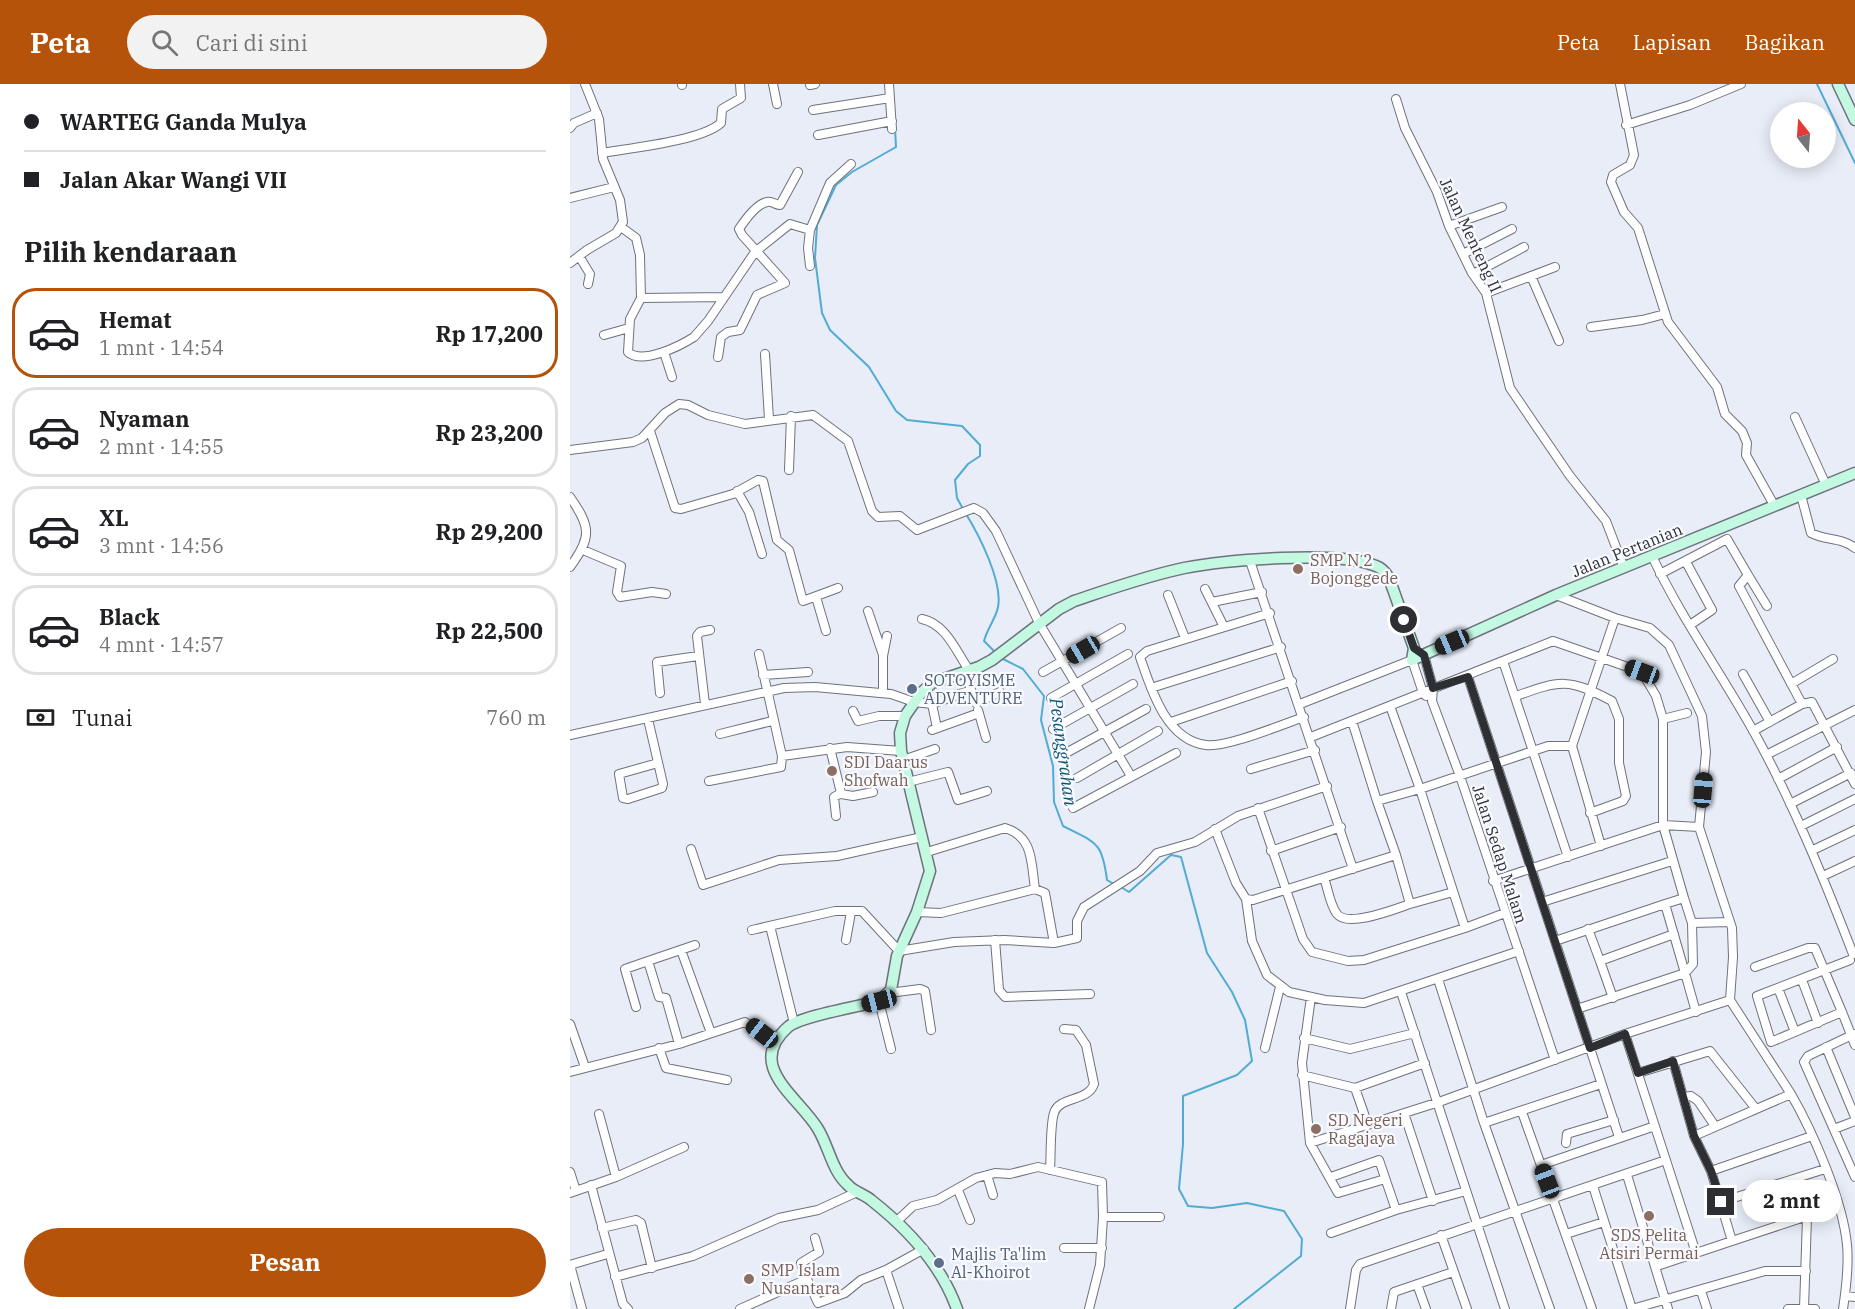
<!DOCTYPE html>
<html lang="id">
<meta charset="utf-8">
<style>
:root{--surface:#fff;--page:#f2f2f2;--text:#202124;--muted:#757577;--line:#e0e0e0;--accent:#b45309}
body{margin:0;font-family:"IBM Plex Serif",serif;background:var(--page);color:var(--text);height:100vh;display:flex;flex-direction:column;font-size:22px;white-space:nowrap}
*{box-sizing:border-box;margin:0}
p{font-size:20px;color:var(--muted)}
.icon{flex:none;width:33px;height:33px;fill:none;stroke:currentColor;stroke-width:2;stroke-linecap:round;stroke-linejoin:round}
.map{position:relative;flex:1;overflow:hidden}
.side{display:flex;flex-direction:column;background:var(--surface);width:570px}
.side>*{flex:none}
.hud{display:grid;align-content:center;height:132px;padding:0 24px;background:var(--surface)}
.needle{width:39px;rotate:343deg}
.buttons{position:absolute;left:1200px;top:18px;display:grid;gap:12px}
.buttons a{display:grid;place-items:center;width:66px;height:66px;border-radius:50%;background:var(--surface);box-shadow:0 3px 15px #0003;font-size:30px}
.end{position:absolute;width:27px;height:27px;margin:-14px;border:8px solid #2d2f33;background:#fff;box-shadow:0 0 0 3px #fff}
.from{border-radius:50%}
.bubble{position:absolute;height:42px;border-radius:21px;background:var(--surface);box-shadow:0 3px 15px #0003;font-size:20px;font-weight:800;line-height:42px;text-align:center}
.car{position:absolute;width:18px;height:36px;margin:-18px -9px;border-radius:8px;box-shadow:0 0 4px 2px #0007;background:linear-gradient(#222 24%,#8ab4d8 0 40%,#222 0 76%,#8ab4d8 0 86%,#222 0)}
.hud b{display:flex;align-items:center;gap:21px;height:57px;font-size:22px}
.hud b+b{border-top:2px solid var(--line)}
.hud i{width:15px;height:15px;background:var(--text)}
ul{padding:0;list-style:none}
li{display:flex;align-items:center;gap:18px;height:90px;margin:0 12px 9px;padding:0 12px;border:3px solid var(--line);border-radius:24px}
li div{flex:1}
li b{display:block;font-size:22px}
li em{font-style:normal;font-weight:800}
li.selected{border-color:var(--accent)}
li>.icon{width:54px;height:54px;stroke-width:1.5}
h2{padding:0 24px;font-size:27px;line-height:72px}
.pay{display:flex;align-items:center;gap:15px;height:66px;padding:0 24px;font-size:22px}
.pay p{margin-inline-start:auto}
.primary-button{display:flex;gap:12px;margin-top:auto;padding:12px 24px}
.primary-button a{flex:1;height:69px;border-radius:36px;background:var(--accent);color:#fff;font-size:24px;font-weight:800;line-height:69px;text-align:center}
header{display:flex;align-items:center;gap:36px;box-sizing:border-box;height:84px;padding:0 30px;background:var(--accent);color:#fff}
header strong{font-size:28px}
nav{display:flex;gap:33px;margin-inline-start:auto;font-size:21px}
.search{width:420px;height:54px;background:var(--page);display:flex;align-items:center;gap:15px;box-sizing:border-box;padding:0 21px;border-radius:33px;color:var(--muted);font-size:22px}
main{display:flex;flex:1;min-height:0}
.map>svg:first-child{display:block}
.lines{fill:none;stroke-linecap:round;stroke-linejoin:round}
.stream{stroke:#52abd3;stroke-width:2}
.street-casing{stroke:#6e727c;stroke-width:10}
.secondary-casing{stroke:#6e727c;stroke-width:13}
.street{stroke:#fff;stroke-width:8}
.secondary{stroke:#c3f8e1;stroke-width:10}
.route{stroke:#2d2f33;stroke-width:8}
.education-dot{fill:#8d6e63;stroke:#f8faff;stroke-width:2}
.service-dot{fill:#5c6f8a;stroke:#f8faff;stroke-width:2}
.labels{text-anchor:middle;stroke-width:4.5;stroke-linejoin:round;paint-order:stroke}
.street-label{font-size:16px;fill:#2d2f33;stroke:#f8faff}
.education-label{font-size:16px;fill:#785e54;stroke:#f8faff;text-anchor:start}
.service-label{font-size:16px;fill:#4e5e75;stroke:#f8faff;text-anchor:start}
.water-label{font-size:18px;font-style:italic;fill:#105773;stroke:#f8faff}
</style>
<header>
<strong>Peta</strong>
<div class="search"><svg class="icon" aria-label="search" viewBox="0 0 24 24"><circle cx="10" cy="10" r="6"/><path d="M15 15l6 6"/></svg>Cari di sini</div>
<nav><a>Peta</a><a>Lapisan</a><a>Bagikan</a></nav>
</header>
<main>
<section class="side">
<div class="hud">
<b><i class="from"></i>WARTEG Ganda Mulya</b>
<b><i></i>Jalan Akar Wangi VII</b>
</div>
<h2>Pilih kendaraan</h2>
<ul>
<li class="selected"><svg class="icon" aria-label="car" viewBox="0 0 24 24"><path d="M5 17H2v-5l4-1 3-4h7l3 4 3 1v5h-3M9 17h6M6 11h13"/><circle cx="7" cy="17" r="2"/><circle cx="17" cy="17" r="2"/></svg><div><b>Hemat</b><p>1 mnt · 14:54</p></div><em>Rp 17,200</em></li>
<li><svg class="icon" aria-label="car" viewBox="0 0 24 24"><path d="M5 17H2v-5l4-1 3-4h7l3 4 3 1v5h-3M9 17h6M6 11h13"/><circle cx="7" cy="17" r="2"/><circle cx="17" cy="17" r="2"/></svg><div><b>Nyaman</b><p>2 mnt · 14:55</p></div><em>Rp 23,200</em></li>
<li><svg class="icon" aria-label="car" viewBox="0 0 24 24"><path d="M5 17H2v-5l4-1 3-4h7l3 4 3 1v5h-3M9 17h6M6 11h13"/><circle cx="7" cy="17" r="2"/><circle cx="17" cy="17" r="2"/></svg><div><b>XL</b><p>3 mnt · 14:56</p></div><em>Rp 29,200</em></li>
<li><svg class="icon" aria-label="car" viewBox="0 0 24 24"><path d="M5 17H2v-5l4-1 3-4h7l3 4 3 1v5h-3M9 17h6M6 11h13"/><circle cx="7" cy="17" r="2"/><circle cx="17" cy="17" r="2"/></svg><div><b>Black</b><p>4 mnt · 14:57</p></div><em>Rp 22,500</em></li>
</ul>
<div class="pay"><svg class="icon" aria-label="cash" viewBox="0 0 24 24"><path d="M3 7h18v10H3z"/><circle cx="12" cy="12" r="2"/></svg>Tunai<p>760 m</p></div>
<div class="primary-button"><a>Pesan</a></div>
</section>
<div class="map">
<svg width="1285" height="1225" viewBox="0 0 1285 1225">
<rect width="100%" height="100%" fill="#e8edf8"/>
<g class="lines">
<path class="stream" d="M1247,0L1285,79
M325,44L326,63L282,88L266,101L247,141L245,174L252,229L260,246L299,283L326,327L337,336L392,342L410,361V372L398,380L385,396L387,414L393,425
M396,430C409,451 433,498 428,523C426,534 417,545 414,557L425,568
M431,574L453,585L474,612L471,636L483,682L484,718L493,742C526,759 532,757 537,796L544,800
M549,802L559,808L601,771L611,773L637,869L662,908L675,936L682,977L667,991L613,1012V1060L609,1105L618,1122L642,1124L677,1119L714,1127L732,1155L731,1172L664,1225"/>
<g class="street-casing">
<path id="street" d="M112,0V1
M203,0L207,20
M319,0L322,45
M1050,0L1064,71L1060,81L1043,91L1041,98L1054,128L1068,144L1098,238L1147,303L1155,330L1172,347L1177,359L1176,371L1204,421
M240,1L245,0
M826,15L835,44L867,108L879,142L902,189L916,209L940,304L1000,392L1036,437L1054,484
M243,26L320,14
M1056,41L1120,21L1171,0
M0,44L4,39L27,29
M248,51L322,37
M32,69C61,64 131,57 151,39L152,25L171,14L170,0
M0,114L44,103
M879,142L932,123
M51,143L66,154L70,171L71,214L60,235L58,268C72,281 110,262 124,253L138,237L185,168L220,140L240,146L260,99L281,80
M240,146L238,164L240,182
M893,170L942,145
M9,172L20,190L18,200
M0,179L17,166L46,149L53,138L50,116L33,75L29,35L15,0
M903,190L954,163
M961,192L989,257
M916,209L985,183
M71,214L154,213
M1021,243L1072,236L1095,230
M34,251L59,244
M94,268L102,293
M195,270L199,335
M148,273L151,253L158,248L170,246L187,211L215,199L172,151L169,145C175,136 186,120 197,118C202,117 206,121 210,121L228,88
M1225,333L1256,401
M80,347L105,424L111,425L163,410L188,396L193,397L207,456L219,466L233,517L268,504
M0,366L63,358L72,354L95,329L109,320L118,321L138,331L175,340L243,331L278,357L302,427L308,433L330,432L347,446L404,424L413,429L426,447L469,539L561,692
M219,386L221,332
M167,407L179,428L192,470
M1231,411L1241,449C1256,457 1271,453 1285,464
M0,413C21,443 22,453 0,483
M13,466L51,482L47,508L50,513L82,508L96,510
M1082,472C1111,534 1152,590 1185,650C1224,721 1254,795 1283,870
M680,477L783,785
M1116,478L1142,526L1120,541
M1090,490L1157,455L1178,491L1169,502L1232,620
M1178,491L1197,522
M635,505L654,543
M598,511L615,554
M986,511L1045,534
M246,513L256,547
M642,518L692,508
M298,527L313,571
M700,529L577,567L570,573C581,605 596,656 636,661C656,664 713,640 734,633
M352,535C376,540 386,567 399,586
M189,570L212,672L277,663L331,667
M854,571L863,604L862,617L890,692L985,976
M933,577L998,773
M473,588L551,544
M1173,590L1200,638
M193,591L238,588
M898,593L985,857
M1221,600L1263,575
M581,604L711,563
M401,606L406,619L430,608
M90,609L87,578L128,572
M313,609V572L317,552
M946,612C991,596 998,594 1042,617L1049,635V679L1056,712L1053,717L1020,729
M481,614L558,570
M135,620L127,552L130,548L140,546
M362,620L367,644
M730,620L842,576L853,609L856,612
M820,622L850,705L978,662H1002
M408,626L416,654
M283,627L288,637L309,632H335
M78,635L93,700L92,704L58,715L53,714L49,690L88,679
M1093,635L1117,629
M782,637L807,717
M601,638L722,597
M483,645L563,600
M362,646L409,629
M1183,647L1232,620L1242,618L1285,700
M150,650L202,637
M0,651L214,604L245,603L321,610L344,618L362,620L401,606L397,593
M741,653L983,557L1072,588L1086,612L1093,635V741L1114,814L1095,820
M260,664L271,709L264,713L266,732
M496,669L576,625
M1196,671L1285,626
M333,676L365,665
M681,685L745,666
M507,694L588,647
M1208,695L1267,663
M139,697L211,683L212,672
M338,698L378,688L388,716L417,707
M271,710L283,712L303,708
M1220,720L1281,689
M503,724L606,669
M688,724L733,855L742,868L778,877L794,876L895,844
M1231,742L1285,715
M645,745L666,799L676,815L683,816L826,771L807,717L850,705L895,844L935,829
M1031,762L1002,662L1045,534L1080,544L1099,561L1132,632L1136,668L1129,743L1162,844L1163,873L1160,916L1221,1010
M121,765L133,801L209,776L267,772L352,753
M1243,766L1285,746
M701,767L771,743
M1253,792L1285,777
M754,794C758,805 760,821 767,830C778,844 825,825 840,820L826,771
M923,797L1093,741L1129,743
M1114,814L1122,839L1159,838
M676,815L682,857L697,891L719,908L755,916L794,919L949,867
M972,818L1102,777
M840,820L883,808
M347,828L371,829L465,805C461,779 464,753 435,744L357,768
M200,842L224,939
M1018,845L1030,877L1104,850
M182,846L265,827H292L329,867L384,858L434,856L484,859L475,809L465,805
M276,856L281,828
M425,856L429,906L435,913L520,910
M484,859L507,854V837L514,823L570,787L587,769L625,758L668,732L757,702
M111,866L141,949
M1280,876L1187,912L1201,958L1272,928L1285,961
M78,877L125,861
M1030,877L1043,914
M1185,883L1238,864H1245L1272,928
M868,895L914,1039L980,1225
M1232,896L1248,939
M1208,904L1225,948
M831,908L935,1225
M319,909L350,905L355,907L361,946
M741,913L732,979L740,1059L768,1109L815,1095
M309,917L321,965
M66,923L55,885L78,877L89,913L96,914L109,960
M1007,925L1115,889L1126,928
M0,940L15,983
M1055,950L1126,1169L1162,1157
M1284,950L1238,972L1234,978L1285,1093
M734,954L780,965L845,949
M1256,963L1285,1033
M89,964L96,984L157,996
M695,964L710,903
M1103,977L1124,1052L1141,1087L1162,1157L1268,1122
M0,988L109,960L175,938L205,959
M1068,989L1140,967L1186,1025
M732,991L785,1004L855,979
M785,1004L798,1041
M1113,1013L1121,1012L1128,1017L1145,1042
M952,1028L1022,1225
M834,1029L863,1117
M29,1030L46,1093
M914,1039L1031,1000
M1264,1045L1285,1037
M1124,1052L1221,1010C1243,1048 1273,1117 1277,1161C1279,1181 1276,1205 1273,1225
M1049,1053L985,857L1095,820L1115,889L1123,880L1122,839
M740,1059L869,1018L1055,950L1160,916
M996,1059L997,1050L1044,1036
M971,1081L1085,1042
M480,1086C481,1072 480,1041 484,1029C489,1012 518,1018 524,1000L516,961L506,946L494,945
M1141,1087L1242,1052
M0,1088L6,1107
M417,1091L423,1111
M1057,1091L1098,1225
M761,1093L809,1076L826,1126
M21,1101L53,1220L58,1225
M1023,1102L1062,1225
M388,1106L400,1136
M0,1109L46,1093L114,1063
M1151,1118L1255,1085
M326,1138L343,1122L367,1116L406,1094L425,1089L440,1090L468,1083L532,1098L533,1133H590
M32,1144L66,1136L71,1139L82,1184
M761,1149L826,1126L896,1107
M996,1150L1034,1138
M871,1151L897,1225
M494,1164H532
M0,1181L12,1225
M0,1181L34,1171
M1087,1182L1126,1169
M316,1186L329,1225
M45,1193L123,1172L209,1134L248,1126L287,1108
M237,1195L231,1179L249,1168L245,1154
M847,1200L856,1225
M1131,1207L1137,1225
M1275,1212L1285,1213
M170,1225L237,1195L248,1219L275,1209L291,1196L316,1186L354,1165
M519,1225L530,1181L533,1133
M780,1225L786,1186L790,1180L1096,1076
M821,1225L824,1208L883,1188
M1062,1225L1195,1187H1236
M1218,1225H1245
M1234,1225L1237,1133"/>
</g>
<g class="secondary-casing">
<path id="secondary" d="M1268,0L1285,36
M387,1225C371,1180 338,1145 301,1116C294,1110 284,1108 278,1101C262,1087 259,1063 248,1045C229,1013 174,982 218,943C230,932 291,922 309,917L321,906L327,872L347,828L360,787L331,667L330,649L335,632L351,609L362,599L409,583L422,576L489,525L504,517C540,505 576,492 614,484C655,476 769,466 806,482C812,484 816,489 819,494L844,564L842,576L986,511L1285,389"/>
</g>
<use href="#street" class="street"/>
<use href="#secondary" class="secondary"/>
</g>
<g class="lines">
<path class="route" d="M834,536L844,564L854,571L863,604L898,593L1020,964L1055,950L1068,989L1103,977L1124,1052L1141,1087L1151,1118"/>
</g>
<g class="education-dot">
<circle cx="728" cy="485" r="6"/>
<circle cx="262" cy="687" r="6"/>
<circle cx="746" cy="1045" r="6"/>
<circle cx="1079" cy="1132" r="6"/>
<circle cx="179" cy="1195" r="6"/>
</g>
<g class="service-dot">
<circle cx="342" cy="605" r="6"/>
<circle cx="369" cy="1179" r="6"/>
</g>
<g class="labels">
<g class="street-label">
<text transform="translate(901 151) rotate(65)" y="6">Jalan Menteng II</text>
<text transform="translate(1057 466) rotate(-22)" y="6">Jalan Pertanian</text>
<text transform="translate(930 770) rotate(72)" y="6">Jalan Sedap Malam</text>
</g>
<g class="education-label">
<text x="740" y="482">SMP N 2<tspan x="740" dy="18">Bojonggede</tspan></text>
<text x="274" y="684">SDI Daarus<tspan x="274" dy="18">Shofwah</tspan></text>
<text x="758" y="1042">SD Negeri<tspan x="758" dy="18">Ragajaya</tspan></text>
<text x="1079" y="1157" text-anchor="middle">SDS Pelita<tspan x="1079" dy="18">Atsiri Permai</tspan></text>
<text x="191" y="1192">SMP Islam<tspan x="191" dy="18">Nusantara</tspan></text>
</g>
<g class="service-label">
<text x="354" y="602">SOTOYISME<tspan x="354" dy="18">ADVENTURE</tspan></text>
<text x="381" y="1176">Majlis Ta'lim<tspan x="381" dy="18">Al-Khoirot</tspan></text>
</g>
<g class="water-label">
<text transform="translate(493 668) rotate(82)" y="6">Pesanggrahan</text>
</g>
</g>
</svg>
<div class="buttons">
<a><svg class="needle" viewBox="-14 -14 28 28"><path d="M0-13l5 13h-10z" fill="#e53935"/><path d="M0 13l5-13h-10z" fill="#757577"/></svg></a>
</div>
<i class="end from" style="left:834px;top:536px"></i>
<i class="end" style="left:1151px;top:1118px"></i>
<div class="bubble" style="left:1172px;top:1096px;width:99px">2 mnt</div>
<i class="car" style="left:882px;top:558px;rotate:247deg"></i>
<i class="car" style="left:513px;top:566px;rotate:240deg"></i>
<i class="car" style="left:1072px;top:588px;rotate:290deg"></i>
<i class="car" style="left:1133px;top:706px;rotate:5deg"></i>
<i class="car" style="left:309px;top:917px;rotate:256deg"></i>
<i class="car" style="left:192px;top:949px;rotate:308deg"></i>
<i class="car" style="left:977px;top:1097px;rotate:339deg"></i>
</div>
</main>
